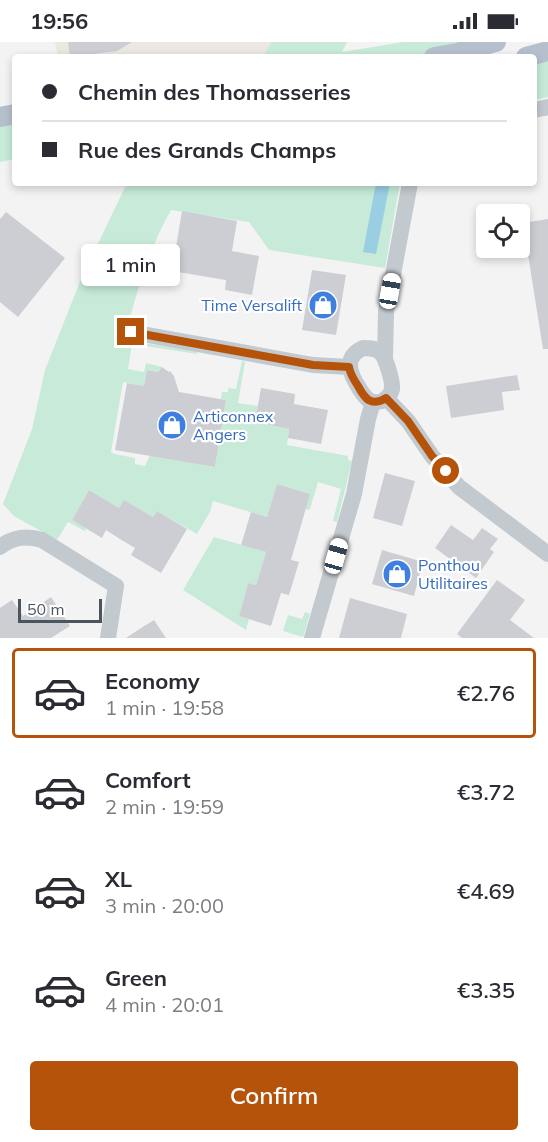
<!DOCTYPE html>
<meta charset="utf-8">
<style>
:root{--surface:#fff;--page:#f7f7f7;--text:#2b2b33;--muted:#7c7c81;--line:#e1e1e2;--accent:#b45309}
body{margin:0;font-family:Mulish,sans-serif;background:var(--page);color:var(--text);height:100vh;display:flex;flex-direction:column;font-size:22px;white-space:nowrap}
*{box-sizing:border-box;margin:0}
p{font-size:20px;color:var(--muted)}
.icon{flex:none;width:33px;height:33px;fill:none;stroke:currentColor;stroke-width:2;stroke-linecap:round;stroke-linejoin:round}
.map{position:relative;height:596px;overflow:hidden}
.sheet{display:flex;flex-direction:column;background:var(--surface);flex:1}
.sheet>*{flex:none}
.guide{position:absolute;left:12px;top:12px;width:525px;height:132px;border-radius:6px;box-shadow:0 3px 9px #0003;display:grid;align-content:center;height:132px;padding:0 30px;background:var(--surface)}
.fabs{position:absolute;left:476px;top:162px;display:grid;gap:12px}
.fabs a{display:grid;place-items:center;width:54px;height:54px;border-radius:6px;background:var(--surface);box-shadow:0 3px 9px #0003;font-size:30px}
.scale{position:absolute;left:18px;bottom:15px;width:84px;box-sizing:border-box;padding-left:6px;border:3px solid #4c545e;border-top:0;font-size:16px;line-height:21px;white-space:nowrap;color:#4c545e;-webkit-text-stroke:4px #fff;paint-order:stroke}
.end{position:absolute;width:27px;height:27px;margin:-14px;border:8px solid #b45309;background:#fff;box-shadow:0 0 0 3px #fff}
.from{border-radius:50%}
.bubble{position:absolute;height:42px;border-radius:6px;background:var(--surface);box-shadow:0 3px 9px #0003;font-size:20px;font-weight:600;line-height:42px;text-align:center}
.car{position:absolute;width:18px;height:36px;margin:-18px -9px;border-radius:8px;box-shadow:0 0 4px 2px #0007;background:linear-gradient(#fff 24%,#345 0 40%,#fff 0 76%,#345 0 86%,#fff 0)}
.guide b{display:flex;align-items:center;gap:21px;height:57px;font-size:22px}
.guide b+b{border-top:2px solid var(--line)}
.guide i{width:15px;height:15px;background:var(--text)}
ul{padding:10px 0 0;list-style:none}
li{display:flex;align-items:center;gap:18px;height:90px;margin:0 12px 9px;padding:0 18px;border:3px solid transparent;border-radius:6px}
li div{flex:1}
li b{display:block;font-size:22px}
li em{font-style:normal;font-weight:600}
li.current{border-color:var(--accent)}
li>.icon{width:54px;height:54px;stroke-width:1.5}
.cta{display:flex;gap:12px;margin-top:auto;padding:12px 30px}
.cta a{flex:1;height:69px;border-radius:6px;background:var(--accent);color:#fff;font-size:24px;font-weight:600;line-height:69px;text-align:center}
.status{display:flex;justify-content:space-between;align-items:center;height:42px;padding:0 30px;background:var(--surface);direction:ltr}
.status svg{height:16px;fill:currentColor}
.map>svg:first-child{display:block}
.commercial{fill:#eae8e1}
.green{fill:#c7ebd8}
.water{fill:#9acfe3}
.building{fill:#cdced4}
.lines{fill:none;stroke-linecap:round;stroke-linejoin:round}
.minor{stroke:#c2c9cf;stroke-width:16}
.major{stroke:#b6c0cd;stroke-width:20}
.route{stroke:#b45309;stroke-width:8}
.labels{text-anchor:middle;stroke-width:4.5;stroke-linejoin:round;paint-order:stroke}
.shop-label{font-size:16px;fill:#366cbe;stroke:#fff;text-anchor:start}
</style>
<div class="status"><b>19:56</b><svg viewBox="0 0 49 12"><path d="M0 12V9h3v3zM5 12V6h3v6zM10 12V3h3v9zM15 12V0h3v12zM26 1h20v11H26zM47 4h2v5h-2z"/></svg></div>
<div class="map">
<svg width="548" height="596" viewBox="0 0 548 596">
<rect width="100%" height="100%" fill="#f4f3f3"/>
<path class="commercial" d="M55,0H271L263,15H58Z"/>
<path class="green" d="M271,0H347L342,10L403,0H486L412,15H263Z
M548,12V55L534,58V17Z
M15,80V117L0,120V82Z
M127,141H400L385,226L269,208L249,180L171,168C148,208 136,253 124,298L197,309V312L132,302L128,327L144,330L146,321L162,325L158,330L147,328L144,344L123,340L111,410L114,412L135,416V422L145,424L150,413L215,425L226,358L221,357L222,350H228V346L236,347L242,319L245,320L238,361L258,364L255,380L289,387L287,403L348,414V418L352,419L337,480L333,479L341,447L318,440L310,467L308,468L305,467L310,452L277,442L267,475L213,459L210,470L197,492L157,469L153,475L124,458L119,466L89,448L72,478L86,486L85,489L68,480L57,498L14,474L3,462L32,387L45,328L81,237Z
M214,495L266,510L256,543L248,541L239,574L249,577L246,588L183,548Z
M305,570L310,572L303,595L283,589L288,573L302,577Z"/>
<path class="water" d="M376,141H390L376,212L363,210Z"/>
<path class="building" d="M68,0H132L117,9L72,15H70Z
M182,169L237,179L232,209L259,214L252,253L225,248L226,238L172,229Z
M6,170L65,216L18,275L0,260V177Z
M548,177V307H543L523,181Z
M312,228L346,233L336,293L302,288Z
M162,325L169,330L170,329L174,334L179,350L226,358L215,425L115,408L127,341L144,344L147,328L158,330Z
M517,333L520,348L502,350L504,368L451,376L446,344Z
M261,346L295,352L294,362L328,368L321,402L288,396L289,387L255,380Z
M385,431L415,439L402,484L373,476Z
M277,442L310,452L291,518L299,520L289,553L281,551L271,584L239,574L248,541L256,543L266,510L241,503L251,470L267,475Z
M89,448L119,466L124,458L153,475L157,469L187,487L161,531L131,513L135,506L120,497L106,488L102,496L72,478Z
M451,483L473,498L482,486L498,497L490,507L494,510L476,536L435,506Z
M382,508L423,520L414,554L372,542Z
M497,538L525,558L510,578L534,596H462L457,592Z
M51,555L70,584L51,596H0V566L12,558L23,574Z
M350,556L407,572L401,596H339Z
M154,578L166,596H126L141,586Z"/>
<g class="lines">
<path class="minor" d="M534,68L548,65
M131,290L313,323L349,325
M363,306C370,306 376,306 381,311C386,316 393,340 392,347C391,351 388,356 384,358C369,366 362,351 356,341C348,327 346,314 363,306Z
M385,317L386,270L410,141
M386,356L408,379L432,414L459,445L548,512
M0,505C13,495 26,493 42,498L116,544L108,596
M312,596L354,452L368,377L373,360"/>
<path class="major" d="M434,15L457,11L496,0
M526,15L548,9
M0,75L15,72"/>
</g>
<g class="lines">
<path class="route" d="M131,290L313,323L349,325C350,332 354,338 358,344C365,357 371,365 386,356L408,379L432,414L446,429"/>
</g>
<defs>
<g id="shop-disc" transform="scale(1.5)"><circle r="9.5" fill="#3f7fe0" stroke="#fff"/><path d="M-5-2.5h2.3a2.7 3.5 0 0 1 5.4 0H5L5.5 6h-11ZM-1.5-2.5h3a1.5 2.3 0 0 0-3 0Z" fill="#fff"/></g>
</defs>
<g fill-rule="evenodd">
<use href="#shop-disc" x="323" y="263"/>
<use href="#shop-disc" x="172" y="383"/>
<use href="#shop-disc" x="397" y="532"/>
</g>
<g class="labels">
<g class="shop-label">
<text x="302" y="269" text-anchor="end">Time Versalift</text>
<text x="193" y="380">Articonnex<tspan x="193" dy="18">Angers</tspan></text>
<text x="418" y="529">Ponthou<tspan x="418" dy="18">Utilitaires</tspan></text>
</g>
</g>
</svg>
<div class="fabs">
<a><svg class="icon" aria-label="locate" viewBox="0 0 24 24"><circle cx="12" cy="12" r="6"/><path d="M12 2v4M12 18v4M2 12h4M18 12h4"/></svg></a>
</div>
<div class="scale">50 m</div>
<i class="end from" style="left:446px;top:429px"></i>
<i class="end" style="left:131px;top:290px"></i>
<div class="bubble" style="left:81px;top:202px;width:99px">1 min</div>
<i class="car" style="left:390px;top:249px;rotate:10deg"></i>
<i class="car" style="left:336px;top:514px;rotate:16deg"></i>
<div class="guide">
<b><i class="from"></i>Chemin des Thomasseries</b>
<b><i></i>Rue des Grands Champs</b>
</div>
</div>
<section class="sheet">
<ul>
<li class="current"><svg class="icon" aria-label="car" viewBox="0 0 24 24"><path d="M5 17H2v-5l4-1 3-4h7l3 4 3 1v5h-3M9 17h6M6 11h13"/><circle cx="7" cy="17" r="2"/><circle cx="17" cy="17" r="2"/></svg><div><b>Economy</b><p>1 min · 19:58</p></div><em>€2.76</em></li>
<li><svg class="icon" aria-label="car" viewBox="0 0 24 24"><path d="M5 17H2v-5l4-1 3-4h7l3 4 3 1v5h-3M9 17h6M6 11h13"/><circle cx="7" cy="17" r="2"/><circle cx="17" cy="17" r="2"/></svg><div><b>Comfort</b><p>2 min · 19:59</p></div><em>€3.72</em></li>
<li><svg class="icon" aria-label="car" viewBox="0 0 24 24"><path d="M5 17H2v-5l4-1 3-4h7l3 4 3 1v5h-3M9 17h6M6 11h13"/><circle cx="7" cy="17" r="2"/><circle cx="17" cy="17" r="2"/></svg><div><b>XL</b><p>3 min · 20:00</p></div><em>€4.69</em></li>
<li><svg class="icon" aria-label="car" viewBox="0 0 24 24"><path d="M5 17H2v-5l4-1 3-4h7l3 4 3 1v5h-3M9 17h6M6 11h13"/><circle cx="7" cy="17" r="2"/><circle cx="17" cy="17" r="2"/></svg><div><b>Green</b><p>4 min · 20:01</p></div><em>€3.35</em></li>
</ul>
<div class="cta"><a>Confirm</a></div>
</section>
